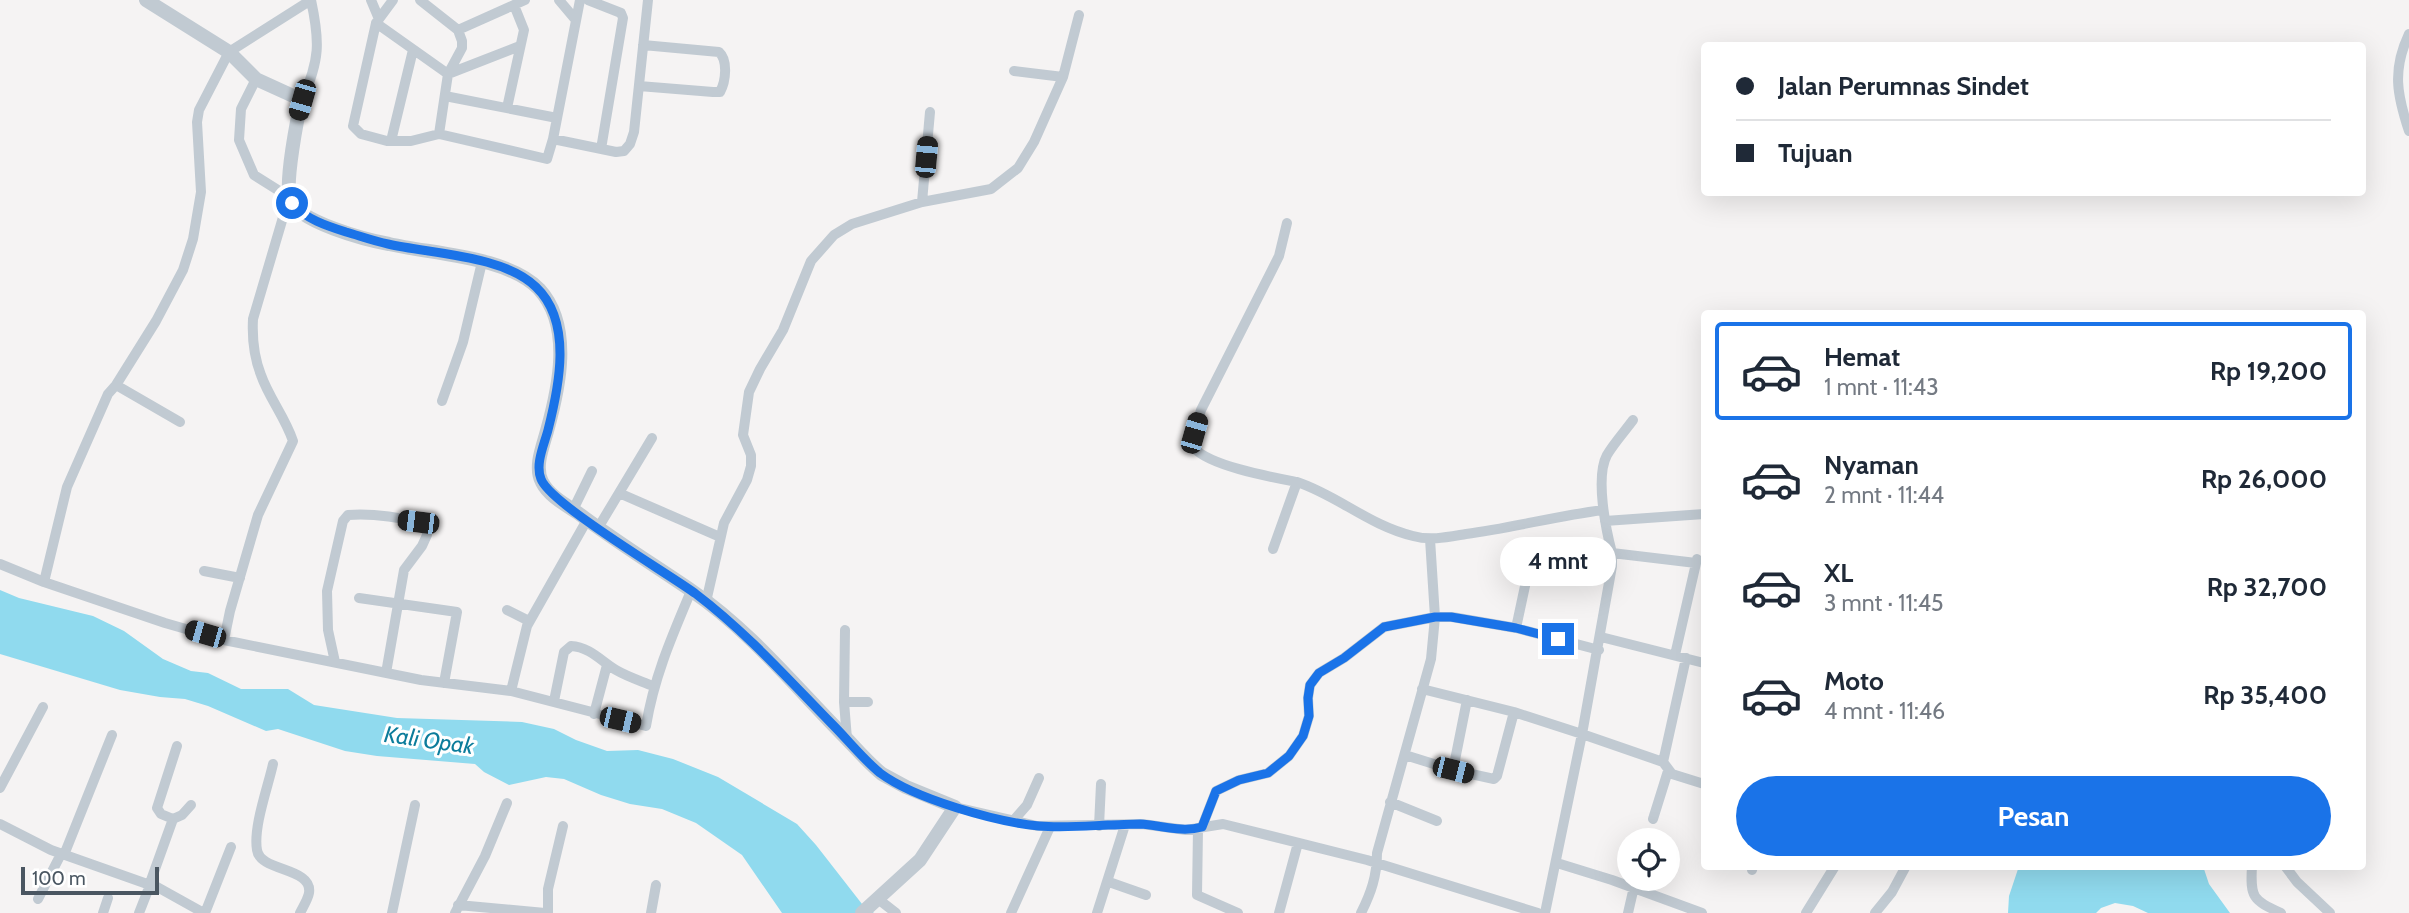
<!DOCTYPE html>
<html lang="id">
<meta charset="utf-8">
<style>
:root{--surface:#fff;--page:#f2f2f3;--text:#1f2937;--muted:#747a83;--line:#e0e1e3;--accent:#1a73e8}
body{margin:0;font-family:Cabin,sans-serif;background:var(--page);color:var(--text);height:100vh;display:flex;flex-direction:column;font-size:26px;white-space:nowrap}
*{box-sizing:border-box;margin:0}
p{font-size:23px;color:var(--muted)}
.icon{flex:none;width:38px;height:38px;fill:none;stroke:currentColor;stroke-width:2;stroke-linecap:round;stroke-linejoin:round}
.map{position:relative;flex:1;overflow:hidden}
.drawer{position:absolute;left:1701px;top:310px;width:665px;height:560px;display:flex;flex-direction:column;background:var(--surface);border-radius:7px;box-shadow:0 7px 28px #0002}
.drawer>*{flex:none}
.hud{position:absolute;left:1701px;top:42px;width:665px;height:154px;border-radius:7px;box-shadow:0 7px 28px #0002;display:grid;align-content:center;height:154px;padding:0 35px;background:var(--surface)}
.controls{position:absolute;left:1617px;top:828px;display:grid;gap:14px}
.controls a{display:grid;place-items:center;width:63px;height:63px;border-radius:50%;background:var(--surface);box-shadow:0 7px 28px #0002;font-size:35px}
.scale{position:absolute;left:21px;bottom:18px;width:138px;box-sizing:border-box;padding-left:7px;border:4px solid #4a5661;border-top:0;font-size:19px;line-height:24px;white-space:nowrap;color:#4a5661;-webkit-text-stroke:5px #fff;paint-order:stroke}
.end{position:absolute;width:32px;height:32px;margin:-16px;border:9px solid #1a73e8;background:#fff;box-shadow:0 0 0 4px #fff}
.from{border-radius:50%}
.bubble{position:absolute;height:49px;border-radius:24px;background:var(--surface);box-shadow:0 7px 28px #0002;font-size:23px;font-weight:700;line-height:49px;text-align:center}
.car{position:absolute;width:21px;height:42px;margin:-21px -10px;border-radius:9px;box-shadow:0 0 5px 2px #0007;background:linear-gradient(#222 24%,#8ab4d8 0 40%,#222 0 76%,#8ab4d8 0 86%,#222 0)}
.hud b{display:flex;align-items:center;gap:24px;height:66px;font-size:26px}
.hud b+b{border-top:2px solid var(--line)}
.hud i{width:18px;height:18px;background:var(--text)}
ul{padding:12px 0 0;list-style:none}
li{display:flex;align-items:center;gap:21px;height:98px;margin:0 14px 10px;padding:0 21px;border:4px solid transparent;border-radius:7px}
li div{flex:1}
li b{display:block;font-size:26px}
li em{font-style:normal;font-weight:700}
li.selected{border-color:var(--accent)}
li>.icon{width:63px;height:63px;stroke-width:1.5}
.button{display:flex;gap:14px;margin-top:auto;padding:14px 35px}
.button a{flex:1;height:80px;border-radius:42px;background:var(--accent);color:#fff;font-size:28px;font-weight:700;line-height:80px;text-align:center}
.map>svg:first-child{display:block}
.water{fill:#90daee}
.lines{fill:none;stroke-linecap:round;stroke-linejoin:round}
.minor{stroke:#c1cad2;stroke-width:10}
.tertiary{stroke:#c1cad2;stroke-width:14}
.route{stroke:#1a73e8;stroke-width:9}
.labels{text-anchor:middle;stroke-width:6;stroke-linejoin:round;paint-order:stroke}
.water-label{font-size:23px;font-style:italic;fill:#0c7c9b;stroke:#fff}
</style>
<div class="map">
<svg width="2409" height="913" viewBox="0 0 2409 913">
<rect width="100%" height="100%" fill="#f5f3f3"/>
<path class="water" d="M0,590L19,598L93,616L124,631L163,659L191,671L208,673L241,689H288L314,705L397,718L522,722L554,729L576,740L607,751L638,750L673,759L718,777L797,824L816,845L862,904L874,913H782L742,855L696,823L662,809L630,804L601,795L564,779L546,777L509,785L484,772L475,764L377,756L345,751L278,729L266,731L208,706L185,699L160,697L120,690L0,654Z
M2019,866H2203L2209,884L2230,913H2148L2133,906L2115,903L2101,908L2096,913H2008L2009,896Z"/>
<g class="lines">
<path class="minor" d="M311,0L229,52L199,110L197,122L201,192L193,239L183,270L156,321L116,385L108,394L67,487L44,582L165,623L224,640L421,680L511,691L646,726C654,677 672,636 691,591
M371,0L379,19
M393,0L376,23L353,126L361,134L387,141H411L439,134L547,159L553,139L580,0
M420,0L458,30L462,41V48L448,74L439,134
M559,0L575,19
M588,0L621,13L623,18L601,149
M376,23L448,74
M458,30L525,0
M2409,34C2392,70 2397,95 2409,131
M1014,71L1063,77
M448,74L520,46
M639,86L713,92H720C726,81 728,60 719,52L643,45
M445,96L557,118
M302,100C320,60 320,42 311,0
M507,108L524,30L514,5
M553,139L616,152L624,151L630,144L634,132L648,0
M391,141L413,50
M922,202L930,112
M1287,223L1279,256L1272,270L1201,410L1194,433V448C1210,466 1271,477 1297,482
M116,385L180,422
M442,401L463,342L482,262
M619,493L652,438
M573,510L592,471
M1605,521L1704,514
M598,528L619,493L720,537
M1273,549L1297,482C1337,495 1370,526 1413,536C1431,541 1448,537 1466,534C1512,528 1556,516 1603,510
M0,564L44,582
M204,571L240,578
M359,598L457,612L444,683
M706,602L724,523L747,480L751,466V455L743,435L749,392L760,369L783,330L811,261L834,235L852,224L922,202L991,189L1018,168L1034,142L1063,77L1079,15
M507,610L529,621
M1516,628L1599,650
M845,630L844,702L847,739
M1601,637L1704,663
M224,640L230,611L258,515L293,441C285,417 269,398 261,375C254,357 252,338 253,319L289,197L254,175L239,140L241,109L256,79
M1675,655L1697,559
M335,662L328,630L327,591L343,521L348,515C369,513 409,517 427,527V535L422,546L404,570L386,673
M1422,689L1514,712L1582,734L1663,762L1672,774L1704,784
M511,691L527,626L587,520
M554,701L564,652L571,646C590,647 601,661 616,670C628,677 641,681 653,686
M844,702H868
M594,714L607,665
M1405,755L1453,770L1494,779L1497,776L1514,712
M1663,762L1686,658
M273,764C268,787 253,827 257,850C260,872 313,867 309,893C308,899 303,907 300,913
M1453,770L1467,700
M0,788L43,707
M1390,802L1437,821
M955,807L1037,826L1142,824L1186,830L1223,824L1367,860L1538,913
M173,819L161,814L157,808L177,746
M1653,819L1668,771
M1013,821L1027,805L1039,778
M0,824L51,850L150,885V883L204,913
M1099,826L1101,784
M1202,827L1216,791L1239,780L1268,773L1289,756L1303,736L1309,716L1308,698L1310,685L1319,673L1344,658L1384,627L1435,617L1430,539
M1198,829L1197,895L1238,913
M64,855L112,735
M1557,863L1612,880L1702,913
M2252,866C2250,898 2253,900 2281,913
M2285,866L2297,882L2330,913
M1752,870L1753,866
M1109,882L1146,895
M150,883L173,819L182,815L191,805
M38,899L61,854
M878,899L896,913
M458,905L545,913
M103,913L108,898
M139,913L150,885
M205,913L231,847
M392,913L415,805
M455,913L485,856L507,803
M548,913V889L563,826
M651,913L656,885
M1011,913L1050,827
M1097,913L1125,825
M1279,913L1298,843
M1361,913C1371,893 1377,876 1377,853L1431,659L1435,617H1452L1516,628L1528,572L1582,563L1612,553C1606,530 1595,477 1607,455C1614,443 1625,431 1633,420
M1545,913L1582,734L1612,566V553L1696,563
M1628,913L1636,878
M1806,913L1835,866
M1875,913L1892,892L1906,866"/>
<path class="tertiary" d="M146,0L229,52L256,79L302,100C297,118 285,182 290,199C297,222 367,240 389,244C432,254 507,256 539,289C573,326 559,388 547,431C543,446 534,467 542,482C549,496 566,505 578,513C615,541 654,565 692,591C748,629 794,685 841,733C855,747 867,762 882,774L906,787L955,807L920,860L862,913"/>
</g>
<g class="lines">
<path class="route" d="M292,203C305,219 327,226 346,232C360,236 374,241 388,244C432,254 503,255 536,287C573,322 559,387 548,430C544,445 535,464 541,479C550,504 669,574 696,594C746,632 788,679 832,724C848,740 863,759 880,773C915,799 996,822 1039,826C1062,828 1086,826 1108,825C1119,825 1129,824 1140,824C1160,825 1181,833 1202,827L1216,791L1239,780L1268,773L1289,756L1303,736L1309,716L1308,698L1310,685L1319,673L1344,658L1384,627L1435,617H1451L1516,628L1558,639"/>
</g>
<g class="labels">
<g class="water-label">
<text transform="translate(429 740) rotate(8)" y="8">Kali Opak</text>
</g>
</g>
</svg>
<div class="controls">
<a><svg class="icon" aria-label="locate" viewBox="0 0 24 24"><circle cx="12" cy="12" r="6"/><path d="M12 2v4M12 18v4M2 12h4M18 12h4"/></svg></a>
</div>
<div class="scale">100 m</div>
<i class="end from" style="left:292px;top:203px"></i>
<i class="end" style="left:1558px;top:639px"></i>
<div class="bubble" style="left:1500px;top:537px;width:116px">4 mnt</div>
<i class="car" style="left:302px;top:100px;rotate:196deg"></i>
<i class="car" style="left:926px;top:157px;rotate:5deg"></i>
<i class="car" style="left:1194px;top:433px;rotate:16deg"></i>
<i class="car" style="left:418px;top:522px;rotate:277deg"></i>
<i class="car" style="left:205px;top:634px;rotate:286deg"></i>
<i class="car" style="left:620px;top:720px;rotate:103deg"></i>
<i class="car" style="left:1453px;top:770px;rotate:104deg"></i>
<div class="hud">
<b><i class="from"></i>Jalan Perumnas Sindet</b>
<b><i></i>Tujuan</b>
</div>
<section class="drawer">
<ul>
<li class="selected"><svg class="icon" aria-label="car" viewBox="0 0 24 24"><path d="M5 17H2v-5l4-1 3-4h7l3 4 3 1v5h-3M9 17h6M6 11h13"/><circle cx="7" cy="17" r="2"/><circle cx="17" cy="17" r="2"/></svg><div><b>Hemat</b><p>1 mnt · 11:43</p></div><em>Rp 19,200</em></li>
<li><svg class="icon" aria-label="car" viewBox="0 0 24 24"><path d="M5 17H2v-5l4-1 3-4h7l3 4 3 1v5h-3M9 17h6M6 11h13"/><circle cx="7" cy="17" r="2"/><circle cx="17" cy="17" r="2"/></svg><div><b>Nyaman</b><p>2 mnt · 11:44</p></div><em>Rp 26,000</em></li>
<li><svg class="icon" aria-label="car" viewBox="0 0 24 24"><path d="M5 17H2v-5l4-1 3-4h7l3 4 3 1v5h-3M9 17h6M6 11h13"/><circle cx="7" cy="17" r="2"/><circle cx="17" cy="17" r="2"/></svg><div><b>XL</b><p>3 mnt · 11:45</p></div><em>Rp 32,700</em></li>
<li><svg class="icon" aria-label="car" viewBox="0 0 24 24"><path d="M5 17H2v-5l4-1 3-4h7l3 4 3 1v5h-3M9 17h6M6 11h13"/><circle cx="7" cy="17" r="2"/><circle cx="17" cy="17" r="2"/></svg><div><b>Moto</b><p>4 mnt · 11:46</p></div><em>Rp 35,400</em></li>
</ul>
<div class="button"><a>Pesan</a></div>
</section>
</div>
